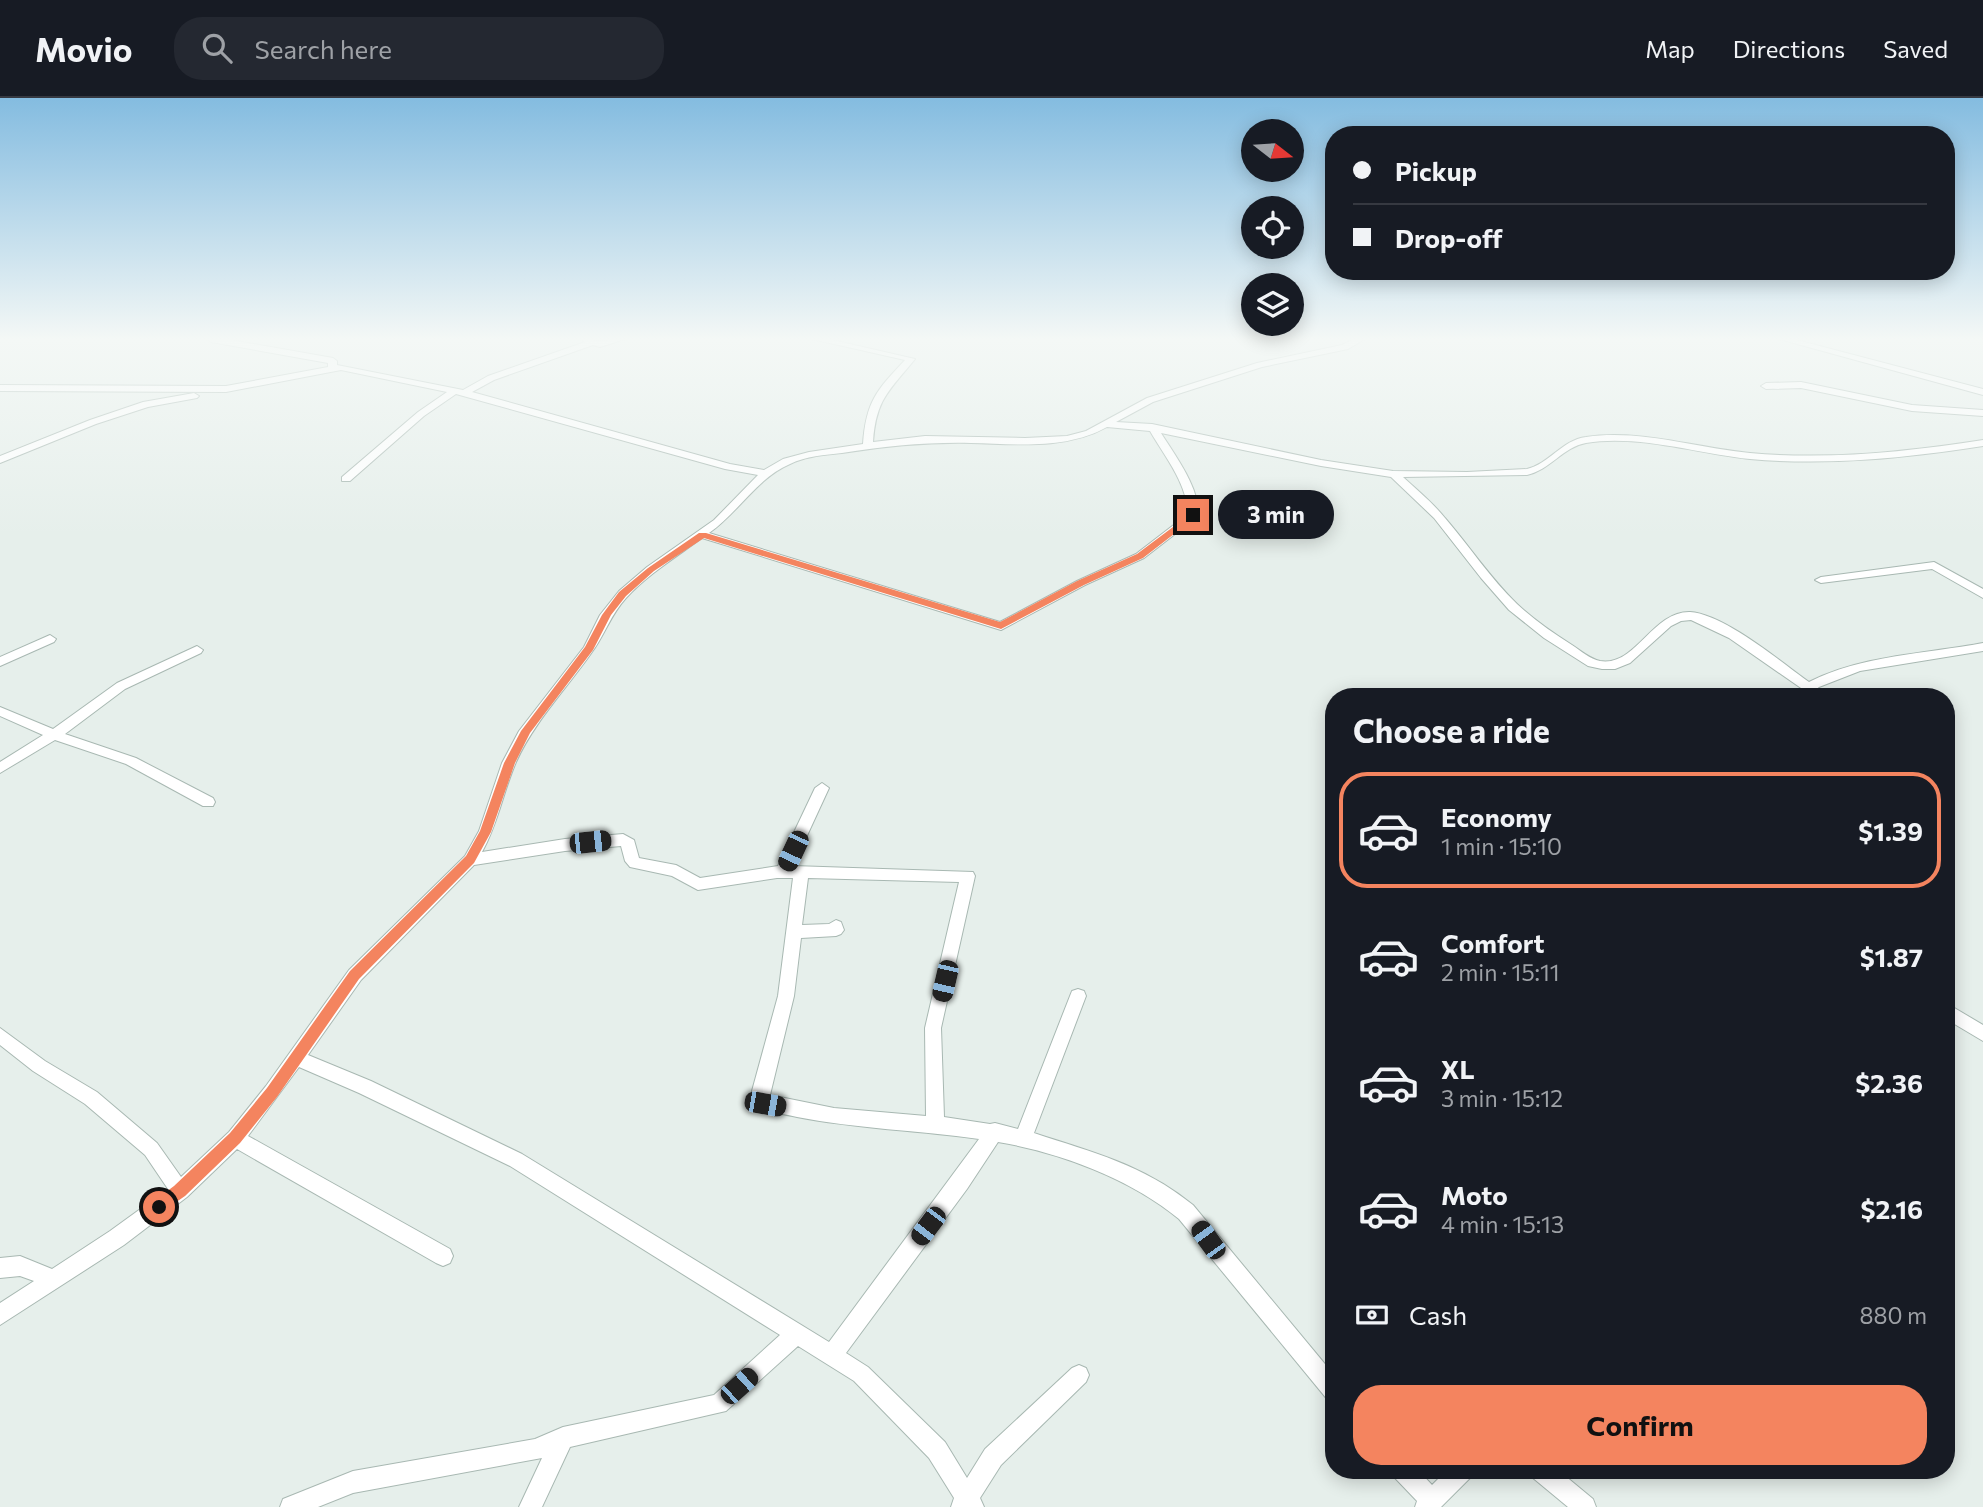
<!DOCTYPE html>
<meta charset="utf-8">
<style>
:root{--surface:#171b24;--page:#242831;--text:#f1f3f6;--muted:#9ea1a6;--line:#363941;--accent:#f4845f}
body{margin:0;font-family:Commissioner,sans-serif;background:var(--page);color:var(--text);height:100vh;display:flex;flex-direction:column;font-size:26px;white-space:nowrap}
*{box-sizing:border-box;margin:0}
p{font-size:23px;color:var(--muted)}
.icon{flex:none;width:38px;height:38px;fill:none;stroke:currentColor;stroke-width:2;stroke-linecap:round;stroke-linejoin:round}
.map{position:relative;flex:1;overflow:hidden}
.side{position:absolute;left:1325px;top:590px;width:630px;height:791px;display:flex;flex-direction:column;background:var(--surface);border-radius:28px;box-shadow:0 4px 18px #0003}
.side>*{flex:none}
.hud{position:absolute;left:1325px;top:28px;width:630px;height:154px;border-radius:28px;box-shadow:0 4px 18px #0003;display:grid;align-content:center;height:154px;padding:0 28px;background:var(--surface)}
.needle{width:46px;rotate:107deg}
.controls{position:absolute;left:1241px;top:21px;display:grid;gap:14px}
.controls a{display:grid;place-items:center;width:63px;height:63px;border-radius:50%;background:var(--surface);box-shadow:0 4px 18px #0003;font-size:35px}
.end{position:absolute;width:32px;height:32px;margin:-16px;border:9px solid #f4845f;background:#111;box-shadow:0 0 0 4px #111}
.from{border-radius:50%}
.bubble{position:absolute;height:49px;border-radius:24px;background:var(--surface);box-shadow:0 4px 18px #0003;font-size:23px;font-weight:700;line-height:49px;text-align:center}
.car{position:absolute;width:21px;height:42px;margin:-21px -10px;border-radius:9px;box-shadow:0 0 5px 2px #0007;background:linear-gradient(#222 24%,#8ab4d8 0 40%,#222 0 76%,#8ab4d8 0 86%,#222 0)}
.hud b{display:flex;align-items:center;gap:24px;height:66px;font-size:26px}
.hud b+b{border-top:2px solid var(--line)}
.hud i{width:18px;height:18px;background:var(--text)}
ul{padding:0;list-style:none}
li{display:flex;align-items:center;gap:21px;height:116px;margin:0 14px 10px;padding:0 14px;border:4px solid transparent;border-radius:28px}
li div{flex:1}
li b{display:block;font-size:26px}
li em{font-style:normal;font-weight:700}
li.selected{border-color:var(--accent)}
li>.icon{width:63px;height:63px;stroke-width:1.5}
h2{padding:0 28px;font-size:32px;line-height:84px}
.pay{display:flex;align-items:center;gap:18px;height:77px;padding:0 28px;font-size:26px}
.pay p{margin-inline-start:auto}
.button{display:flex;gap:14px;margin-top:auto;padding:14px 28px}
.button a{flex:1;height:80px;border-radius:28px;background:var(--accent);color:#111;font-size:28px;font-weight:700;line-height:80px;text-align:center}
header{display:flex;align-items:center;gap:42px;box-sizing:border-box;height:98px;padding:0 35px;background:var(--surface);border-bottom:2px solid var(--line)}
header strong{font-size:33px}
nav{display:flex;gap:38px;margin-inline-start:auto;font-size:24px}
.search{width:490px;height:63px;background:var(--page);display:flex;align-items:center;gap:18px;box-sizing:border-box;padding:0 24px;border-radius:28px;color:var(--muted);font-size:26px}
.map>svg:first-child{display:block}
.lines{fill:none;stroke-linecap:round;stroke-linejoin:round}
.minor-casing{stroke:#a8b8b2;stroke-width:2}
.minor{fill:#fff;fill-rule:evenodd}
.route{fill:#f4845f}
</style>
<header>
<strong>Movio</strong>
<div class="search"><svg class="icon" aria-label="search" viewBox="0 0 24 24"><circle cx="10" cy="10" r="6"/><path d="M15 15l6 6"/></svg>Search here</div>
<nav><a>Map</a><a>Directions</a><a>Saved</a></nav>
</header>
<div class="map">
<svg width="1983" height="1409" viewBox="0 0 1983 1409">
<rect width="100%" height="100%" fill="#e6efeb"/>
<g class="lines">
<g class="minor-casing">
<path id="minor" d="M207,241H225L333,260L337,263V267L463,292L488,278L585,244L580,241L600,243L625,241L600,249L593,247L494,282L472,294L730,366L764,372L783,361L809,354L863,346C866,303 877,292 905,262L812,241H828L915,261C889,293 876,301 873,344L925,338L1025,340L1067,338L1086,333L1147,300L1257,265L1342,247L1354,241H1365L1348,251L1262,269L1153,304L1116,324L1152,326L1321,362L1393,373L1467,374L1527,371C1549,366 1562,342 1586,339C1640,331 1697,350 1750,355C1828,362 1906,354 1983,342V348C1906,360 1828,368 1750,361C1699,356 1638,336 1586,345C1563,349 1550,372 1527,377L1403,379C1418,393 1433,405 1445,420C1470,449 1490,480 1517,506C1534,522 1553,535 1572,547C1581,553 1590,561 1600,563C1636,569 1652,513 1690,514C1724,516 1781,564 1809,584C1862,557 1925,556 1983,545V553L1860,573L1819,589L1807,598H1793L1801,590L1729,540L1691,522L1681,523L1671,528L1630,565L1615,571H1602L1588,568L1544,540L1509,512L1481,480L1434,420L1391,379L1321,368L1161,335C1174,356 1203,394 1197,419L1144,460L1085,487L1001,532L702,440C676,459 648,476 626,500C611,516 605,536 592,554C567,590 534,624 516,664C503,694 498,726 482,754L565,741L623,736L634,742L639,760L676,767L700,780L778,768L815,690L822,685L829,690L793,768L973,774L975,778L941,930L944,1019L990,1026L995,1025L1018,1031L1070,898L1072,893L1078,891L1084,893L1086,898L1034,1035C1094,1055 1142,1066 1193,1107L1334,1277V1304L1327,1301L1179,1121C1131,1081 1059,1054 998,1044L967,1091L846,1255L868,1269L945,1344L967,1380L985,1351L1072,1270L1079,1267L1086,1270L1089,1277L1086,1284L1001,1367L980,1400L984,1409H951L954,1400L929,1360L854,1283L798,1248L726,1313L570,1349L542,1409H519L542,1360L353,1395L318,1409H280L283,1401L353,1373L535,1341L563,1329L714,1297L780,1237L510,1068L359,995L299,969L248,1038L450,1151L453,1158L450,1165L443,1168L436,1165L237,1051L187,1099L124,1147L0,1227V1205L34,1183L20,1178L0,1180V1160L20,1158L52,1171L110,1133L168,1091L145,1057L85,1006L33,973L0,947V930L45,963L97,994L157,1045L181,1079L229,1034L266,988L349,872L465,758L479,733L502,665L519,633L584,549L600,517L619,493L647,469L714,422L758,377L725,371L456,296L424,318L350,383H342V379L418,314L447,294L341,272L226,294L0,293V287L226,288L328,269V265L211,244ZM1107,329L1150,333C1165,359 1187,385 1188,416L1136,456L1077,483L1000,524L709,435C738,415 757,380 790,366C806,358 825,357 842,355C886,348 927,344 971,345C1017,346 1066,352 1107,329ZM621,748L625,763L630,769L672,778L698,792L777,780H793L778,898L752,993L755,1009C768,1014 783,1016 797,1019C857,1031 918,1032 979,1041L829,1244L522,1056L371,983L308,957L361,882L474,767L565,753ZM808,780L959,784L925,930L926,1018L834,1010L770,997L794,898L801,840L836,838L841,836L844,832L841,824L836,822L829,826L802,827Z
M1779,241H1793L1983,291V297Z
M1801,284L1912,307L1983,312V318L1912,313L1801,290L1766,291L1761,288L1766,285Z
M194,295L199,298L197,300L148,309L96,326L0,365V358L90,322L143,304Z
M1934,464L1983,491V500L1932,471L1821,485L1815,482L1821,479Z
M50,537L56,541L54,544L0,568V559Z
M197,548L203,552L201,555L125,591L65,636L136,660L213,700L215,704L213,708H203L126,666L55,642L0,675V664L43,637L0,618V609L53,631L117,585Z
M1946,905L1983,927V943L1946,921Z
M1392,1372H1418L1432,1387L1447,1372H1473L1470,1380L1441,1409H1415L1417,1403L1395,1380Z
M1530,1372H1558L1593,1401L1596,1409H1568L1533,1380Z"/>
</g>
<use href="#minor" class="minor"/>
</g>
<linearGradient id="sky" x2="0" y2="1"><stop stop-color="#84bce0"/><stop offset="0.55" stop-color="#f4f8f6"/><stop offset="1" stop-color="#f4f8f6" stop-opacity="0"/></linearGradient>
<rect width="1983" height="438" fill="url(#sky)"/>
<path class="route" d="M1193,414L1196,419L1143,460L1084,487L1001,531L704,440L654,473L626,498L611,517L593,552L530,635L515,665L491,734L474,765L359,881L277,999L240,1045L185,1098L159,1116L154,1114L151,1109L154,1103L174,1088L230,1035L267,990L350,873L466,758L480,733L504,665L521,633L585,549L602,517L619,494L648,470L699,435H706L1000,524L1077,483L1137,456Z"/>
</svg>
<div class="controls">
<a><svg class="needle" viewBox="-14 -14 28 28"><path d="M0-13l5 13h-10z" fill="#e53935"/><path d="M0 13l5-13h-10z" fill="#9ea1a6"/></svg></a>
<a><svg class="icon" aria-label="locate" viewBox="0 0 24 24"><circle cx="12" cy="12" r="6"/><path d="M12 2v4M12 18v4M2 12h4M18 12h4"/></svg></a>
<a><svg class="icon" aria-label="layers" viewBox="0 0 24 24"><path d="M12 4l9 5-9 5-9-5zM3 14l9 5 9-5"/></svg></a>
</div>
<i class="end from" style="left:159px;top:1109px"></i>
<i class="end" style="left:1193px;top:417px"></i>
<div class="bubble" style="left:1218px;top:392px;width:116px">3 min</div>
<i class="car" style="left:590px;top:744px;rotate:84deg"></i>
<i class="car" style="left:793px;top:753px;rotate:205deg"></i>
<i class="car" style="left:945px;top:883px;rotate:193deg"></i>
<i class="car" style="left:765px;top:1006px;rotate:100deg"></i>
<i class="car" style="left:928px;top:1128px;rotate:217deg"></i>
<i class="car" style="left:1208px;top:1142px;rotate:324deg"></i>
<i class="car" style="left:739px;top:1288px;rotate:48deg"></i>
<div class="hud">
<b><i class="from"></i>Pickup</b>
<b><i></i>Drop-off</b>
</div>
<section class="side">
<h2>Choose a ride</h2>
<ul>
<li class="selected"><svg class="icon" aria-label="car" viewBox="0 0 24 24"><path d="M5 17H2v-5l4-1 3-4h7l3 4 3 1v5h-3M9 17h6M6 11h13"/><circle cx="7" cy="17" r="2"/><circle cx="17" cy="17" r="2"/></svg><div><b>Economy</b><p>1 min · 15:10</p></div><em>$1.39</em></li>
<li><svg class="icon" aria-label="car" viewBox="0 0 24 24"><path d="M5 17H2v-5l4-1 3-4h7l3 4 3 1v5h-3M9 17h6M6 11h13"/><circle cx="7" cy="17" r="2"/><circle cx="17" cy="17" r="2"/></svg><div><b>Comfort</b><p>2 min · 15:11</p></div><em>$1.87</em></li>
<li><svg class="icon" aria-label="car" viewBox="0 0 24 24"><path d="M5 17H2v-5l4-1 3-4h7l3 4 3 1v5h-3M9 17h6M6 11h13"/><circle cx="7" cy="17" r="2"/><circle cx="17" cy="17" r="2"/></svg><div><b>XL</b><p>3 min · 15:12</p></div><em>$2.36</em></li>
<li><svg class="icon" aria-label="car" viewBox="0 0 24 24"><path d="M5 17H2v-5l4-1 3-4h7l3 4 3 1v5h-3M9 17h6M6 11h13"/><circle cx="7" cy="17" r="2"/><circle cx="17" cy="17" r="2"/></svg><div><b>Moto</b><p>4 min · 15:13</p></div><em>$2.16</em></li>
</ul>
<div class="pay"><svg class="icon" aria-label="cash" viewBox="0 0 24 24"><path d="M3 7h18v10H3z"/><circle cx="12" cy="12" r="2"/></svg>Cash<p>880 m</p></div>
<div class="button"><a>Confirm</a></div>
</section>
</div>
